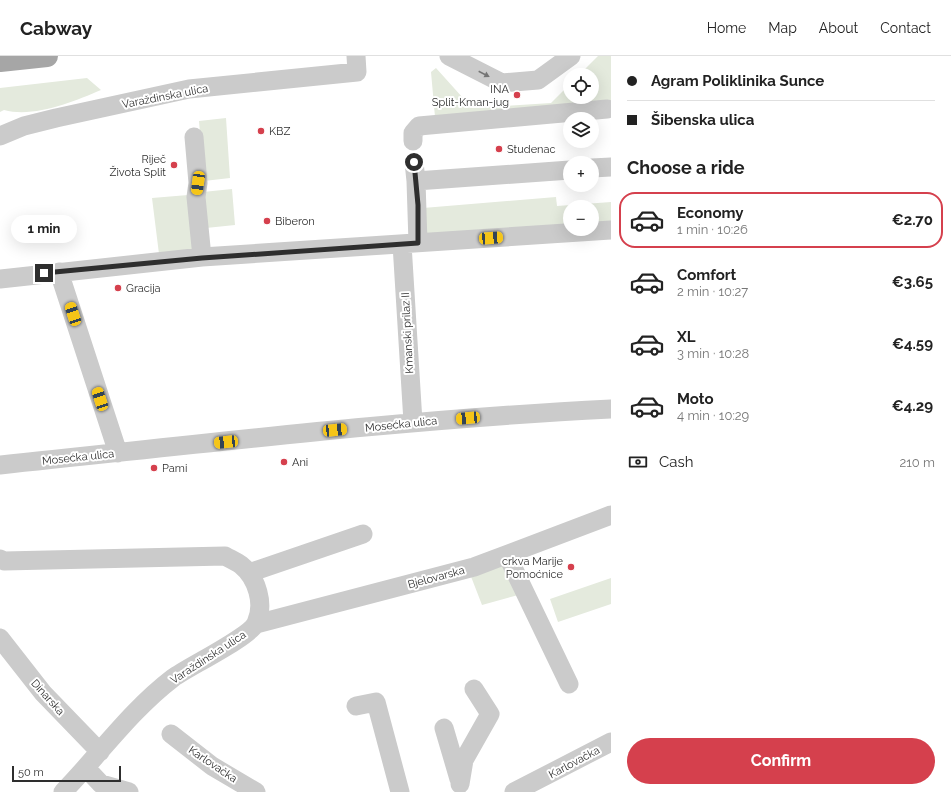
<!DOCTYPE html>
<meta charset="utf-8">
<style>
:root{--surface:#fff;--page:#f2f2f2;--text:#222;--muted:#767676;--line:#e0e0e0;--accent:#d5404d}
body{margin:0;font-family:Raleway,sans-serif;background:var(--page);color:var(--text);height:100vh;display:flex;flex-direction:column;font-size:15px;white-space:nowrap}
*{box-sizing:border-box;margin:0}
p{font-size:13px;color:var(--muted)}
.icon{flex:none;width:22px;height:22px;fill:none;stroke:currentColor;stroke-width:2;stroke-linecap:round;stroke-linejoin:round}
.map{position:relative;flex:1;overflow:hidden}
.details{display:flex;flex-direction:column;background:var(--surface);width:340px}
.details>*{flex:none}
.guide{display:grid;align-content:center;height:88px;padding:0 16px;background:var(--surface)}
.tools{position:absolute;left:563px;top:12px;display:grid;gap:8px}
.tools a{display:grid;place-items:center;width:36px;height:36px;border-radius:50%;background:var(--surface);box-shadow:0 4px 16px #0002;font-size:20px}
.scale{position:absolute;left:12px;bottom:10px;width:109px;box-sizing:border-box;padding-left:4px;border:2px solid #2e2e2e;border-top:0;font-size:11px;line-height:14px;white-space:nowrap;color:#2e2e2e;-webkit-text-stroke:3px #fff;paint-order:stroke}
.end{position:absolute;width:18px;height:18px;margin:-9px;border:5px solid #2e2e2e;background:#fff;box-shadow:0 0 0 2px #fff}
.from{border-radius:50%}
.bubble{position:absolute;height:28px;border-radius:14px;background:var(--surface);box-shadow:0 4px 16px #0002;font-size:13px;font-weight:700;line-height:28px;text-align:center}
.car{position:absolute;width:12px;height:24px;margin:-12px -6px;border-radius:5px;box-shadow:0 0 3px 1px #0007;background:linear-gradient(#f5c518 24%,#345 0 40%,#f5c518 0 76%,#345 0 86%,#f5c518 0)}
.guide b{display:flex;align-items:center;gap:14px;height:38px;font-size:15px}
.guide b+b{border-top:1px solid var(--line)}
.guide i{width:10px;height:10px;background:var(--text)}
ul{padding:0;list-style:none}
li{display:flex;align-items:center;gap:12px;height:56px;margin:0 8px 6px;padding:0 8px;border:2px solid transparent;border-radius:16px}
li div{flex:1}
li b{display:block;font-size:15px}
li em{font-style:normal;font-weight:700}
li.active{border-color:var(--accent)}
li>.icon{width:36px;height:36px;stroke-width:1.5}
h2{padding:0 16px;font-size:18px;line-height:48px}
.pay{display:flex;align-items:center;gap:10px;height:44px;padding:0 16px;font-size:15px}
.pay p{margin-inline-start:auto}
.cta{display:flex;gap:8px;margin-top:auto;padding:8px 16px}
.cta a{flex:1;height:46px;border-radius:24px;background:var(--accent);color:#fff;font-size:16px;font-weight:700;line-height:46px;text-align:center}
header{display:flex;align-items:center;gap:24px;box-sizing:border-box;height:56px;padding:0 20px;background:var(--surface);border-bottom:1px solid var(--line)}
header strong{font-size:19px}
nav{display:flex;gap:22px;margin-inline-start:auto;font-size:14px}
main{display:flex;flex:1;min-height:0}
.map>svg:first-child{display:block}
.green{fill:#e4eadd}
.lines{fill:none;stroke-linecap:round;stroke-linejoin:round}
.minor{stroke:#cbcbcb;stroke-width:19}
.major{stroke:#a6a6a6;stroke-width:22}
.oneway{fill:#757575}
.route{stroke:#2e2e2e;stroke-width:5}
.poi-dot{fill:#d5404d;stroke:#fff;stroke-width:1.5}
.labels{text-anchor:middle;stroke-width:4;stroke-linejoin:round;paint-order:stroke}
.poi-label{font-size:11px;fill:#2e2e2e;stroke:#fff;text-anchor:start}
.street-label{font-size:11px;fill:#2e2e2e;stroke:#fff}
</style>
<header>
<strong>Cabway</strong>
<nav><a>Home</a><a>Map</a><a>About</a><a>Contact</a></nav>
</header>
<main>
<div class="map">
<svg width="611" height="736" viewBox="0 0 611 736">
<rect width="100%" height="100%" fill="#fff"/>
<path class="green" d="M598,0H611V47L435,61L431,16L436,12L472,52L551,47L570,28V41H592V19H579Z
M87,22L101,34C73,46 34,62 4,54L0,56V32Z
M226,62L230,122L204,125L199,65Z
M232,133L235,169L206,172L203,136Z
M188,139L195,194L159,198L152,142Z
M556,141L557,150L611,146V165L592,168V151H570V170L426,179L423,152Z
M505,504L522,538L482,549L470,518Z
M611,522V548L558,566L550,543Z"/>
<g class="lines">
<path class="minor" d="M449,0L502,27L538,24L571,0
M0,80L24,70L56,62L189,33L357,16L356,0
M194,81L198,127L196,141L202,201
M413,85V77L419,70L607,53
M414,106L416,125
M592,112L611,111
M418,187L416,125L570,114
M402,188L413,366
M59,216L118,397
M0,223L202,201L611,174
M0,409C203,388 407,363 611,353
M507,499L569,628
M0,503L4,505L225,500C230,503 236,505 241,509C257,522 265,548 256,567C250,581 188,611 173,622C131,654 99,699 63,736
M249,517L363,478
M256,568L474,511L611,459
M0,582L43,637L100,696
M356,650L376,646L400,736
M444,672L459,723
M171,678L212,710L256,736
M86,712L101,728L129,736
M460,728L464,704L490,658L474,633
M514,736L611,686"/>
<path class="major" d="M0,5L47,0"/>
</g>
<defs><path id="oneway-solid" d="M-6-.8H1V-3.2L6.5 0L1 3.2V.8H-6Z"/></defs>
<use class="oneway" href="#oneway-solid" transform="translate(484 18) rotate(27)"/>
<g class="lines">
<path class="route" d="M44,217L202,202L418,187V149L414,106"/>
</g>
<g class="poi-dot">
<circle cx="517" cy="39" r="4"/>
<circle cx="261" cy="75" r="4"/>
<circle cx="499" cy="93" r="4"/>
<circle cx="174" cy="109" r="4"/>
<circle cx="267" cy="165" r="4"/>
<circle cx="118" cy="232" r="4"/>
<circle cx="284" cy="406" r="4"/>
<circle cx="154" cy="412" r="4"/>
<circle cx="571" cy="511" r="4"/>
</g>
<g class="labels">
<g class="poi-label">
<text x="509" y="37" text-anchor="end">INA<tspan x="509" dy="13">Split-Kman-jug</tspan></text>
<text x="269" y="79">KBZ</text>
<text x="507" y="97">Studenac</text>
<text x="166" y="107" text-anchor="end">Riječ<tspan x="166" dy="13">Života Split</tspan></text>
<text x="275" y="169">Biberon</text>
<text x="126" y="236">Gracija</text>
<text x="292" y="410">Ani</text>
<text x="162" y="416">Pami</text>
<text x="563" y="509" text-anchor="end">crkva Marije<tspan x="563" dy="13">Pomoćnice</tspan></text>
</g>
<g class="street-label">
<text transform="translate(165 40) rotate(-11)" y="4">Varaždinska ulica</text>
<text transform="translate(407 277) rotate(-93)" y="4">Kmanski prilaz II</text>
<text transform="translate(401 368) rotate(-6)" y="4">Mosećka ulica</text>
<text transform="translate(78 401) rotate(-6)" y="4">Mosećka ulica</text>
<text transform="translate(436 521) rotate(-15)" y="4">Bjelovarska</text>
<text transform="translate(208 601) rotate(-33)" y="4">Varaždinska ulica</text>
<text transform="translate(48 641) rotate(48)" y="4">Dinarska</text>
<text transform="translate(574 706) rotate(-28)" y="4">Karlovačka</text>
<text transform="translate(213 708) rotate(34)" y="4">Karlovačka</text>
</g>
</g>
</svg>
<div class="tools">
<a><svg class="icon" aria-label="locate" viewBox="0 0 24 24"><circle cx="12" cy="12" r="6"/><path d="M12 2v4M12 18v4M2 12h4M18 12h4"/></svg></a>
<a><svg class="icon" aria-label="layers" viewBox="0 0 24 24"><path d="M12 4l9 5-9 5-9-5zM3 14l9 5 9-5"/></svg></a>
<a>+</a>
<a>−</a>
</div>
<div class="scale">50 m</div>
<i class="end from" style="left:414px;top:106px"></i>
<i class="end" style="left:44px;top:217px"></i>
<div class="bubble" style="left:11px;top:159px;width:66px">1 min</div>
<i class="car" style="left:198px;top:127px;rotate:188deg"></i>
<i class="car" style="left:491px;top:182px;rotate:86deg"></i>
<i class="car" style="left:73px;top:258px;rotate:342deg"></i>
<i class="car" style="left:100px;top:343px;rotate:342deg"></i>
<i class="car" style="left:468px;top:362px;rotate:265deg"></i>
<i class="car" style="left:335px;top:374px;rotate:84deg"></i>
<i class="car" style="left:226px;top:386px;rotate:264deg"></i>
</div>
<section class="details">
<div class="guide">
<b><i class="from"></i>Agram Poliklinika Sunce</b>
<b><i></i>Šibenska ulica</b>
</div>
<h2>Choose a ride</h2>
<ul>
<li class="active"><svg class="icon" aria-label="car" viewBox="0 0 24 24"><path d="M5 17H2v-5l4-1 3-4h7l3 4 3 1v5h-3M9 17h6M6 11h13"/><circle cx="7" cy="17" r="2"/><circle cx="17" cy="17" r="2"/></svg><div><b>Economy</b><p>1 min · 10:26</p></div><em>€2.70</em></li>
<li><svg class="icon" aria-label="car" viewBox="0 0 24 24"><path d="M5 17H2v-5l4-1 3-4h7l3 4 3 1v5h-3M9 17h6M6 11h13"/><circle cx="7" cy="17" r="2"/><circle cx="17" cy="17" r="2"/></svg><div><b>Comfort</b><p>2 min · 10:27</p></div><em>€3.65</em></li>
<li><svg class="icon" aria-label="car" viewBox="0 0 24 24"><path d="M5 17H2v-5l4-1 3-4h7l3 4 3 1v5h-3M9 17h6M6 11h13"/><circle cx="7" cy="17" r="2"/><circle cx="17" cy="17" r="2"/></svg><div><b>XL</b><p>3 min · 10:28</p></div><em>€4.59</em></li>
<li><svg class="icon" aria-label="car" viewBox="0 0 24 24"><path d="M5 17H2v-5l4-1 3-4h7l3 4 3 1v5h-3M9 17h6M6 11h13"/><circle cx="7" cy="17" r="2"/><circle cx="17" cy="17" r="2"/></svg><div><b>Moto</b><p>4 min · 10:29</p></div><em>€4.29</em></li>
</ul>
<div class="pay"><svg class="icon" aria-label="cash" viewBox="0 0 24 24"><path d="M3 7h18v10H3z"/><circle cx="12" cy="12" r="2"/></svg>Cash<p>210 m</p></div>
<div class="cta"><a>Confirm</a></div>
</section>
</main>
